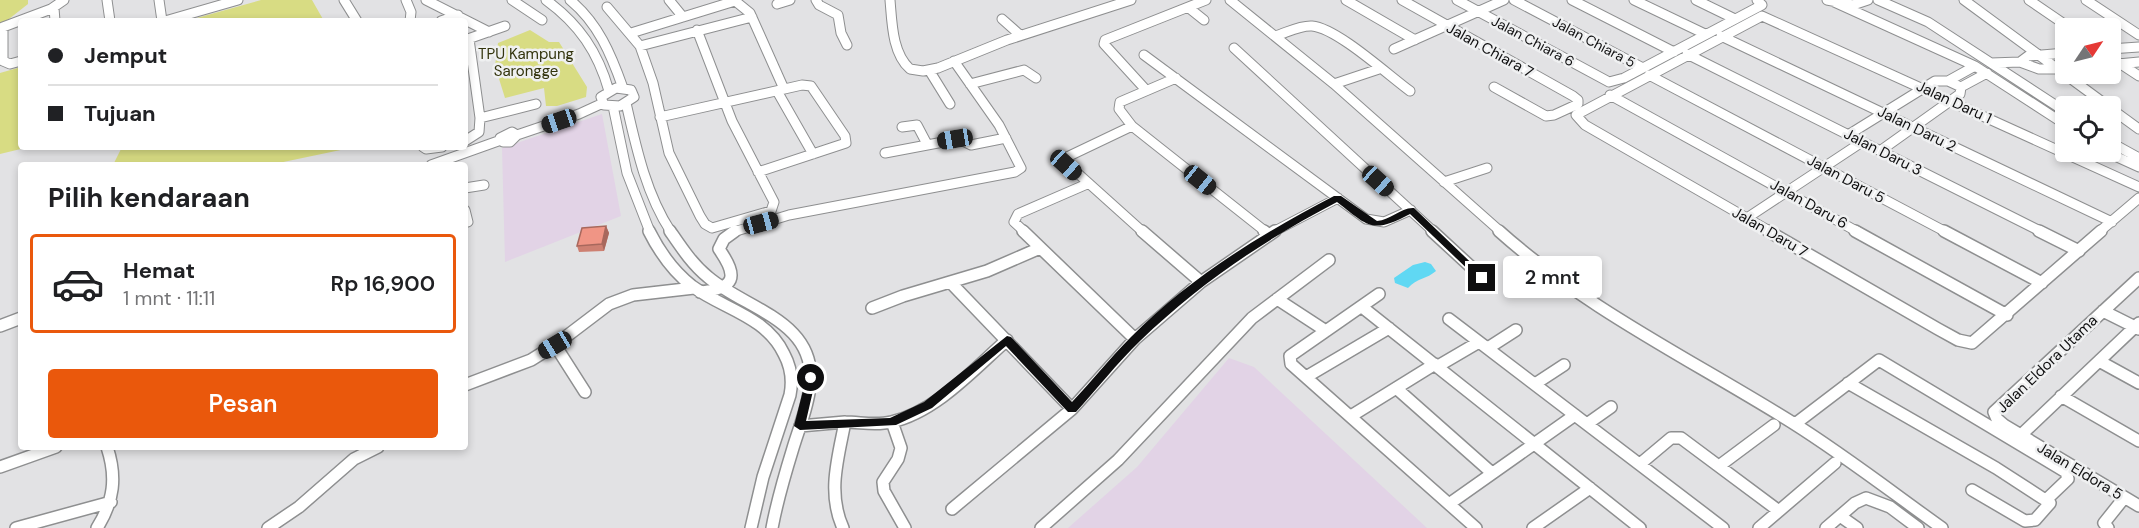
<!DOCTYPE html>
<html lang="id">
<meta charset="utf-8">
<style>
:root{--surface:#fff;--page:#f2f2f2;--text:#202124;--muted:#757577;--line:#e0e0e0;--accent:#ea580c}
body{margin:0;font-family:"DM Sans",sans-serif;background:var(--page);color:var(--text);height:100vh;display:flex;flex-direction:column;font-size:22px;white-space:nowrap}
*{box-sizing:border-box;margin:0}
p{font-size:20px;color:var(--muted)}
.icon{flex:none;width:33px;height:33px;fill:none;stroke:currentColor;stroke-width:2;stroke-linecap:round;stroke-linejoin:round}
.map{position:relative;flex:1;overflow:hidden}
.drawer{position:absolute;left:18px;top:162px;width:450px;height:288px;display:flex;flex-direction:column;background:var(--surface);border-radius:6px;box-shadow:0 3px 9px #0003}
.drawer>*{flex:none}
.banner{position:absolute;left:18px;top:18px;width:450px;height:132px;border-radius:6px;box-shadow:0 3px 9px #0003;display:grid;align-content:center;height:132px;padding:0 30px;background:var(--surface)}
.needle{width:39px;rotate:55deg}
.fabs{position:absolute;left:2055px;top:18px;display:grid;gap:12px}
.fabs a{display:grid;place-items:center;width:66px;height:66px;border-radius:6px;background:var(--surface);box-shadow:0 3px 9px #0003;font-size:30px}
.end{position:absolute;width:27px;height:27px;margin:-14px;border:8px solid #0e0e0f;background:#fff;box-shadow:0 0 0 3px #fff}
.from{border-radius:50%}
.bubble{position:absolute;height:42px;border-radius:6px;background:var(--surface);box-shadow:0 3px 9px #0003;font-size:20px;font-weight:600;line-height:42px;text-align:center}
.car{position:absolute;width:18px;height:36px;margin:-18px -9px;border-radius:8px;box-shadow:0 0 4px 2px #0007;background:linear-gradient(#222 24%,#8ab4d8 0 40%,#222 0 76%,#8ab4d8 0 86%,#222 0)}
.banner b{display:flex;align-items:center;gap:21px;height:57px;font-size:22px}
.banner b+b{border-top:2px solid var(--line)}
.banner i{width:15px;height:15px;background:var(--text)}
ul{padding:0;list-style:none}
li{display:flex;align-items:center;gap:18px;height:99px;margin:0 12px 9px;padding:0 18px;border:3px solid transparent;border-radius:6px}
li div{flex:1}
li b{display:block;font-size:22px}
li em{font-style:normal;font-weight:600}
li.selected{border-color:var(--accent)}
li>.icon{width:54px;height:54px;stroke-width:1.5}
h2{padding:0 30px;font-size:27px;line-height:72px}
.primary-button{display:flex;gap:12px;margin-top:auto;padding:12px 30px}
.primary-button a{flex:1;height:69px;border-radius:6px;background:var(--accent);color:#fff;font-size:24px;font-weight:600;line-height:69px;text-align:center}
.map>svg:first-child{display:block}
.commercial{fill:#e2d3e6}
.green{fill:#d8dc83}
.water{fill:#60d8f3}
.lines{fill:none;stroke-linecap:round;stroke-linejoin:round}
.minor-far1-casing{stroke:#8e8f90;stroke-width:11}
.minor-casing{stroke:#8e8f90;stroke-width:14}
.minor-far1{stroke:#fff;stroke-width:9}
.minor{stroke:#fff;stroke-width:11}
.wall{fill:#ce8072}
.shaded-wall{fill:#a8685d}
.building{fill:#f09585;stroke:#a8685d;stroke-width:1.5}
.route{fill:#0e0e0f}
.labels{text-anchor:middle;stroke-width:5;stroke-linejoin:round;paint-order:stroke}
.far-street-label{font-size:14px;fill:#0e0e0f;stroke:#eff0f1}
.street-label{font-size:15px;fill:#0e0e0f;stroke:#eff0f1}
.park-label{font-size:15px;fill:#33340d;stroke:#eff0f1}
</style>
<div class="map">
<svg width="2139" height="528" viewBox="0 0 2139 528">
<rect width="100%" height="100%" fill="#e2e2e4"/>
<path class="commercial" d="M602,114L621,216L505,262L502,148Z
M1229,358L1254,367L1427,528H1068L1137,467Z"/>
<path class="green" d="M0,0H28V4L0,26Z
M261,0H312L324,21H186Z
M530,30L549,42H559L587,87L586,97L557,106H546L544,88L505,98L495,66L498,43Z
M21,67V147H29L0,154V73Z
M122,147H355L269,165H113Z"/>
<path class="water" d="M1425,262L1431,264L1436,271C1427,279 1417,278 1408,288L1395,283L1394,278L1413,265Z"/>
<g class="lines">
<g class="minor-far1-casing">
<path id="minor-far1" d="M107,0L110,21
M159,0L162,21
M344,0L357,21
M406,0L411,12L410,21
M426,0L489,32
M512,0L542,20
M546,0C579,24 598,52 609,91
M570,0C598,23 611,54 623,88
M669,0L683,17
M734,0L750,13L784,89
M816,0L819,5L838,15L841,33L847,45
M890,0C892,22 892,53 910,69L923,71L938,68L1007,40L1131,0
M1230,0L1334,84L1501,232
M1346,0L1415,40
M1402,0L1573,96L1578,100V104L1554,115L1546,116L1494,87
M1457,0L1609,82L1624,78L1762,5L1757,0
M1514,0L1643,68
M1572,0L1674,52
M1634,0L1705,34
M1696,0L1735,19
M1827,0L1853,5L1868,0
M1878,0L1928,22L2066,112
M1964,0L2108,106
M2029,0L2070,28
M2086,0L2139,35
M1834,2L1975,66L2066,125
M777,4L790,0
M607,7L640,46L653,83L669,153L700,216L705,224L712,228L771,211L774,202L732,121L697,30
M54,8L55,21
M1189,8L1204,20
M1002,19L1020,35
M165,21L238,0
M441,21L458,15
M631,33L735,1
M1275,36C1286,33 1300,25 1312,26C1337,28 1388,75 1410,91
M1721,36L2112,222
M465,40L505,26
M640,46L752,17
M1234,48L1434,232
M1394,49L1504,0
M2110,49L2139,47
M1687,54L2042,232
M1144,55L1366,219L1384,222L1411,210
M2110,57L2139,76
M21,61L10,64L3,61V27L51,9L64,0
M1991,63L2020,62
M2118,64L2139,62
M2059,69H2039L2020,62L2028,56L2066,53
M929,70L950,104
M1649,75L1946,232
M1176,78L1120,102L1119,109L1132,126L1266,232
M1948,81L1975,66
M970,84L1024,70L1036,78
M1334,84L1379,69
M1961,87L1987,73
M616,88L631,90L634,97L620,106L604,105L601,97Z
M1146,90L1104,44L1105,40L1206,0
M777,91L813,154
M1610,95L1858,232
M626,103C636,147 646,194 671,232
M613,106L627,173L650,232
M2110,108L2139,129
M660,117L802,85L811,86L845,136L846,143L758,172
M480,118L536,104
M1132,126L1067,157L1064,161L1143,232
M902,127L917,125L927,144
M512,132L517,135L510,142H503L500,138Z
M517,135L579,114L603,103
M1848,135L1935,81H1948L1961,87L1960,94L1880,151
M465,141L479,132L480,118L469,39
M2110,142L2139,158
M423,147L426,149L442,147
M2106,152L2139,167
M885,153L959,139L971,145L1006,138
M431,165L501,140
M1444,182L1487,168
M465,188L484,185
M465,210L468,222
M1747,218L1862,142
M733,232L789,215L1015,172L1021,168L999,125L954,61
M1025,232L1014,222L1018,214L1087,184
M1273,232L1338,198
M1771,232L1585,125L1576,115L1762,16L2139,187
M2099,232L2139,198"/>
</g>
<g class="minor-casing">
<path id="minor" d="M649,231C659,251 674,272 692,286C723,309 766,316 784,354C791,367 793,380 790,395L763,477L751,528
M670,231C681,247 692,264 708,277C745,309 818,321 810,386C808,407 799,428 793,448C785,474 777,501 772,528
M1023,231L1135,339
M1142,231L1201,282
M1264,231L1269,235
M1432,231L1483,278
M1499,231C1586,309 1694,361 1793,423C1844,455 1893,493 1942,528
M1768,231L1938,329L1958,340L1972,343L2101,231
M1855,231L2007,315
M1944,231L2042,283
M2039,231L2079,251
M2139,278L1994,412L1997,419L2004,425L2139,506
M951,283L1072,409
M700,292C735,288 739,278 719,249L724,239L735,231
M1379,294L1290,356L1291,364L1476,528
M1277,299L1326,331
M1362,307L1640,528
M872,308L903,296L987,271L1040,248
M2103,311L2139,329
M1449,319L1723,528
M0,326L21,318
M555,345L585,392
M1488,348L1516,330
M2099,361L2139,383
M1438,366L1479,342
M1306,377L1389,328
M1848,383L1996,468L2050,503L2035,520L2025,521L1972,490
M1535,384L1564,365
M465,385L531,360L555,345L609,304L633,295L694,288
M1396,388L1492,473
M2061,396L2139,441
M1351,416L1435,364
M892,422L901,448L898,459L883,482L884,491L905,528
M1587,424L1611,407
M1795,424L1879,360L2066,472L2068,479L2047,499
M800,426L845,422
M2021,435L2139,323
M1640,464L1671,438H1681L1779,511
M1719,466L1774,425
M0,467L56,447
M1449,504L1575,415
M952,509L1072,409L1135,339L1201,282L1275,231
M1840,516L1857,528
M16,528L111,502
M97,528C114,501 117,477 107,447
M268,528L299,507L354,459L378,447
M843,528C827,493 838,458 845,422C860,422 876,426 891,422C936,412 974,369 1007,340
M1041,528L1118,460L1252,318L1329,260
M1533,528L1590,488
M1759,528L1835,463
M1826,528L1855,503L1866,498L1890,507L1918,528
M2108,528L2104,523L2124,498"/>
</g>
<use href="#minor-far1" class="minor-far1"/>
<use href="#minor" class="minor"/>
</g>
<path class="wall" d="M606,226L609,233L604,251L579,252L577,246Z"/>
<path class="shaded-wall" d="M606,226L609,233L604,251L602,244Z"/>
<path class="building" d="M606,226L602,244L577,246L582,228Z"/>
<path class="route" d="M1334,196H1341L1377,221C1391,220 1401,207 1414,208L1487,278L1486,280H1479L1410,214C1372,234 1369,227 1337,202C1264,240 1199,284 1140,341C1117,363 1097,389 1076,412H1068L1006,346L932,408L896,425L800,430L794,426L807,375H815L816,378L806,421L890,418L924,402L1007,336L1011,337L1072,402C1092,381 1110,358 1131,337C1189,278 1261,234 1334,196Z"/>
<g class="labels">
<g class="far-street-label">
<text transform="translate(1533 41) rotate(28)" y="5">Jalan Chiara 6</text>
<text transform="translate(1594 42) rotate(28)" y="5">Jalan Chiara 5</text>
</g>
<g class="street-label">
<text transform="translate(1490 50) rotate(29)" y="5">Jalan Chiara 7</text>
<text transform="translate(1954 102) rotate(25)" y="5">Jalan Daru 1</text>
<text transform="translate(1917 129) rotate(26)" y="5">Jalan Daru 2</text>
<text transform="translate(1883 152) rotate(27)" y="5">Jalan Daru 3</text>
<text transform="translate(1846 179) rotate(28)" y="5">Jalan Daru 5</text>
<text transform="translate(1809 204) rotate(29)" y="5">Jalan Daru 6</text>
<text transform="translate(1770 232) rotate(30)" y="5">Jalan Daru 7</text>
<text transform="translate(2047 364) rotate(-44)" y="5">Jalan Eldora Utama</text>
<text transform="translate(2080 471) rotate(31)" y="5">Jalan Eldora 5</text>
</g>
<g class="park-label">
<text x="526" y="59">TPU Kampung<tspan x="526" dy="17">Sarongge</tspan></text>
</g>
</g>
</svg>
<div class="fabs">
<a><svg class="needle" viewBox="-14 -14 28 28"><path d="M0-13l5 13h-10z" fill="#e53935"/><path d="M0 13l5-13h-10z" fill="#757577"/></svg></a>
<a><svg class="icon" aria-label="locate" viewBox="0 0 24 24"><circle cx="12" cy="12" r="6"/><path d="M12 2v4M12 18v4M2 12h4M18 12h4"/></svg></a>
</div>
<i class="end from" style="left:811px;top:378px"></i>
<i class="end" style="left:1482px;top:278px"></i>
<div class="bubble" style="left:1503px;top:256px;width:99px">2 mnt</div>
<i class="car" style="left:559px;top:121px;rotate:251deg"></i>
<i class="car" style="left:955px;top:139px;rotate:261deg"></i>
<i class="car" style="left:1066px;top:165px;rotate:132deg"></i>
<i class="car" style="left:1200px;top:180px;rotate:129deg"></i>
<i class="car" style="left:1378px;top:181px;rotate:132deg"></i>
<i class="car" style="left:761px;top:223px;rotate:75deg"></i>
<i class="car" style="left:555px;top:345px;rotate:239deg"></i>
<div class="banner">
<b><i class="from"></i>Jemput</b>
<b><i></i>Tujuan</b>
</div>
<section class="drawer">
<h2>Pilih kendaraan</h2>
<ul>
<li class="selected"><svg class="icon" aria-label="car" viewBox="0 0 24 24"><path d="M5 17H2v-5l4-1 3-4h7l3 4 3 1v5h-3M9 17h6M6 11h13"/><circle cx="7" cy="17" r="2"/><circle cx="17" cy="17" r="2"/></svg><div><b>Hemat</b><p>1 mnt · 11:11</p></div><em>Rp 16,900</em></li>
</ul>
<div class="primary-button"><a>Pesan</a></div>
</section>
</div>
